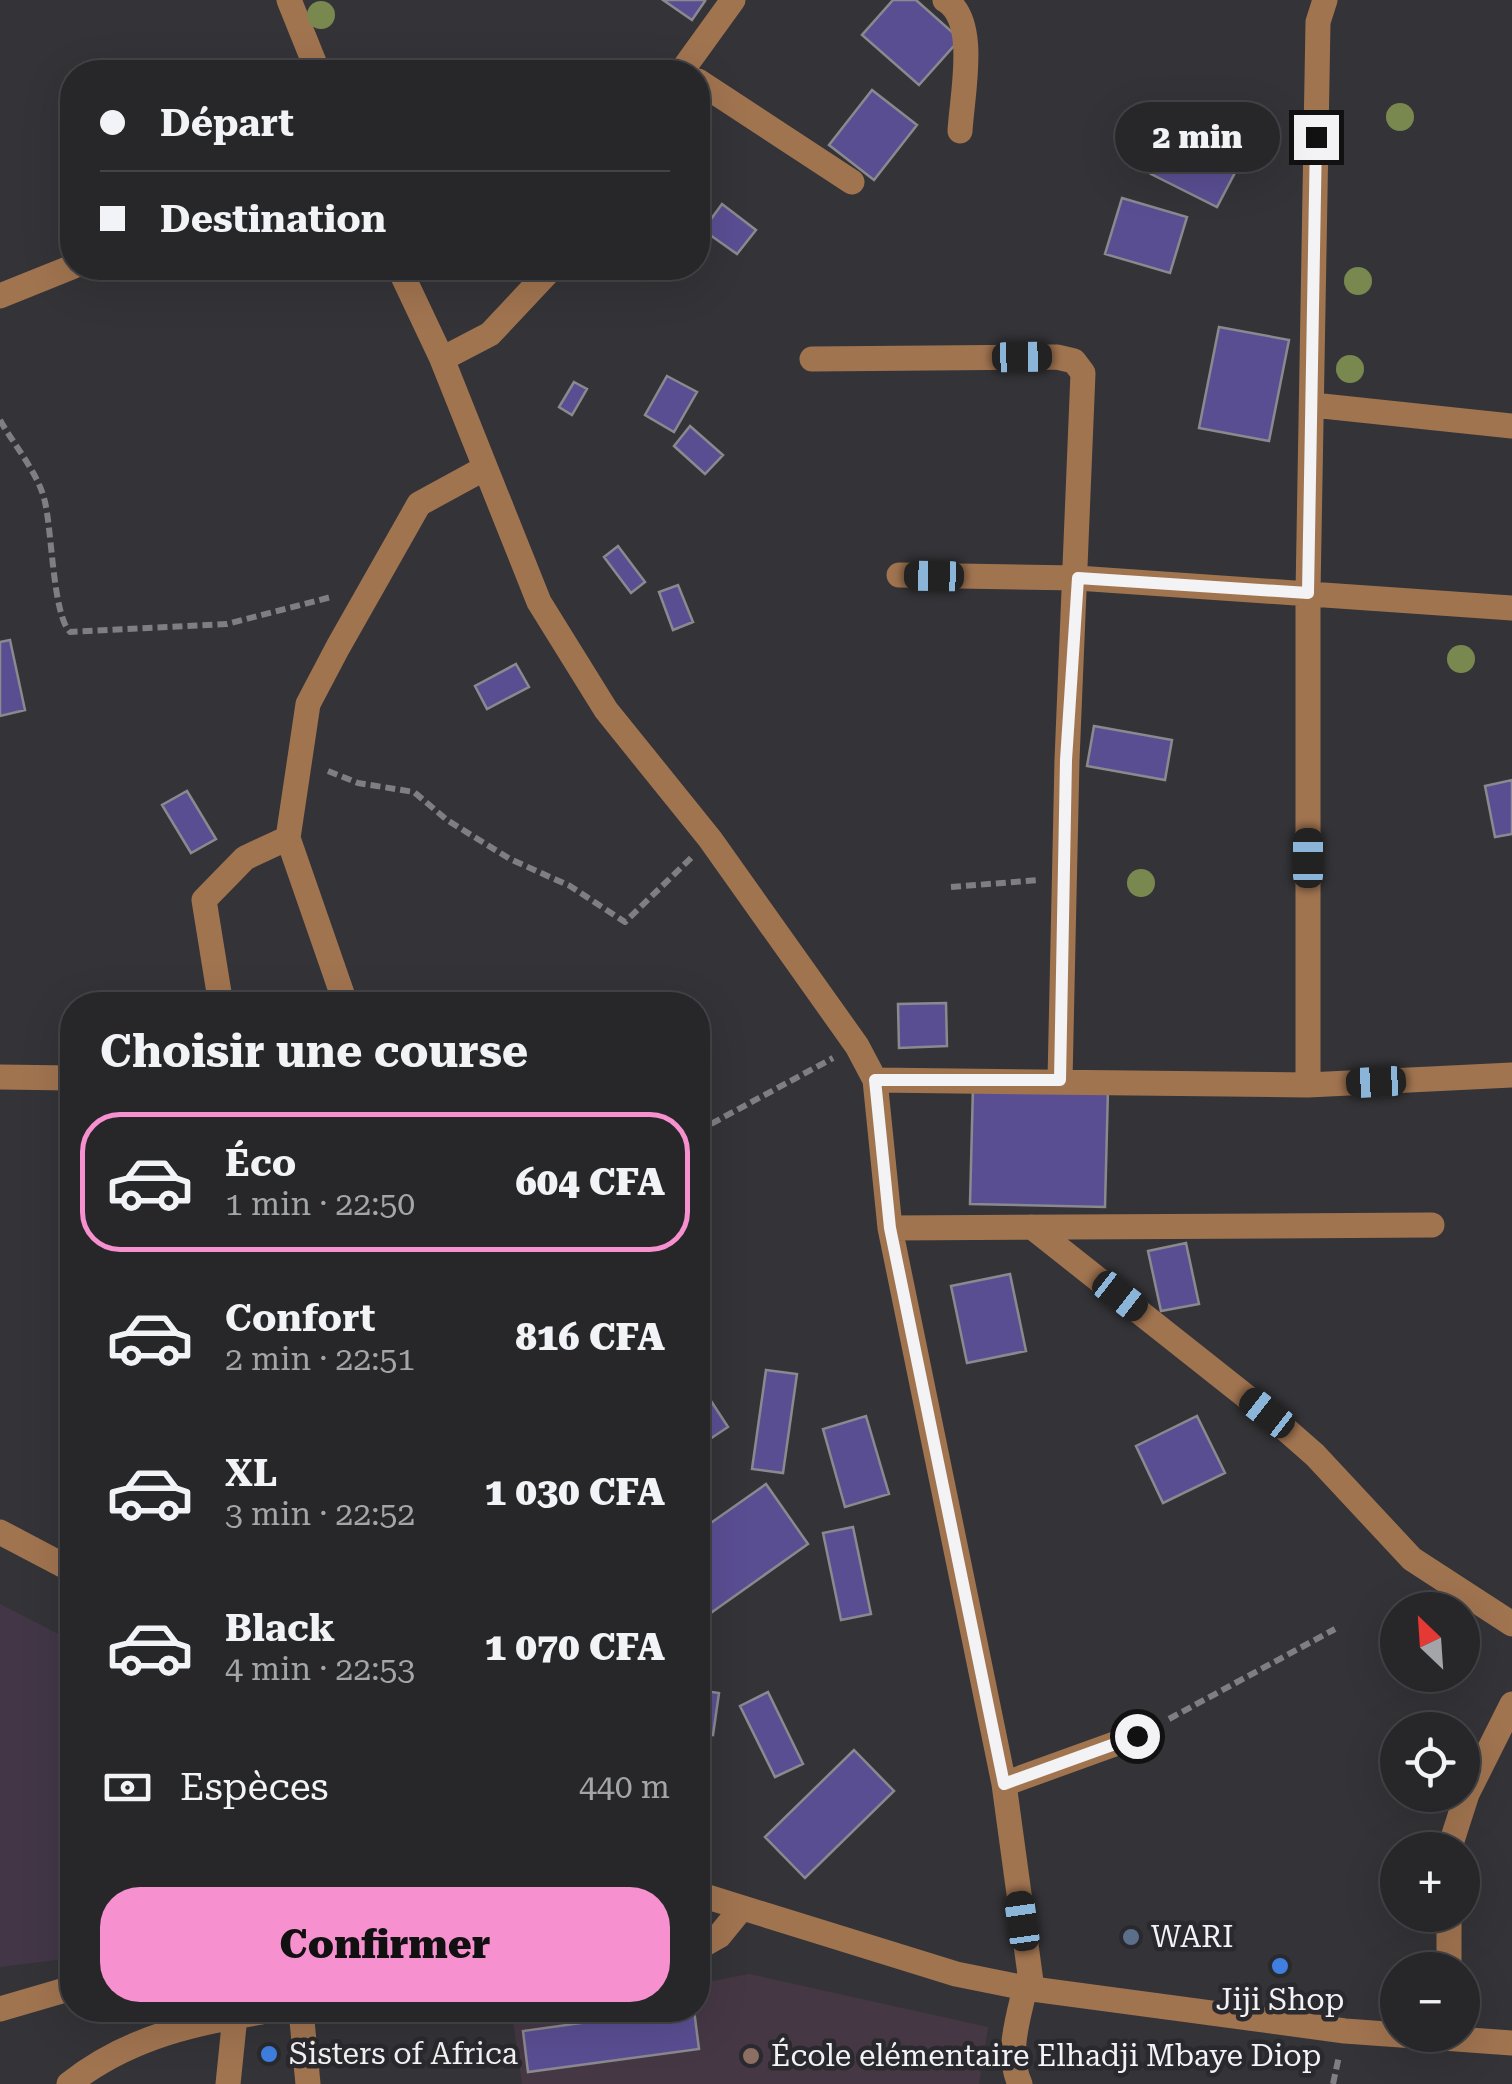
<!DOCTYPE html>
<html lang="fr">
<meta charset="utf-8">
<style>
:root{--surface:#27272a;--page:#333336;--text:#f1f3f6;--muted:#a4a5a8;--line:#434447;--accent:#f690cf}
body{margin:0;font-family:"Roboto Serif",serif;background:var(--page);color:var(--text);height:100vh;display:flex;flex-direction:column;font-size:38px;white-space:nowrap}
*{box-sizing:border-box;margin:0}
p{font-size:32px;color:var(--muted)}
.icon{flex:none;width:55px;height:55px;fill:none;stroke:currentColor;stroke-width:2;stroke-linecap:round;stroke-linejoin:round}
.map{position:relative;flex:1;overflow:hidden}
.panel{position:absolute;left:60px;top:992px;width:650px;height:1030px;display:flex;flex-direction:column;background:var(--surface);border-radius:40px;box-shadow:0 10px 40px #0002,0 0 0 2px var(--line)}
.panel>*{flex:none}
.banner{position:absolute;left:60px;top:60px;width:650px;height:220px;border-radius:40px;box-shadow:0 10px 40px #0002,0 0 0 2px var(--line);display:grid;align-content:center;height:220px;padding:0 40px;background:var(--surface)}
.needle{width:65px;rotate:335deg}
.tools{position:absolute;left:1380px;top:1592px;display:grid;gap:20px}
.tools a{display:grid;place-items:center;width:100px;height:100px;border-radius:50%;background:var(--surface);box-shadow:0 10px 40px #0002,0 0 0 2px var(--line);font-size:50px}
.end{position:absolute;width:45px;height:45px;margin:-22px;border:12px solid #f3f2f5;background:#111;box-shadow:0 0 0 5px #111}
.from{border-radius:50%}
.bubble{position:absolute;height:70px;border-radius:35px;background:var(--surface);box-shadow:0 10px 40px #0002,0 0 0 2px var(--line);font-size:32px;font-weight:800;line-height:70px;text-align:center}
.car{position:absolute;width:30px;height:60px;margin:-30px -15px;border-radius:12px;box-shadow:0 0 8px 2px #0007;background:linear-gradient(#222 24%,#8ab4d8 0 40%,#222 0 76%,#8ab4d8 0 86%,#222 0)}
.banner b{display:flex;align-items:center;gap:35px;height:95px;font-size:38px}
.banner b+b{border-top:2px solid var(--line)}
.banner i{width:25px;height:25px;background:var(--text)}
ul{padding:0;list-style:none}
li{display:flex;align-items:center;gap:30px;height:140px;margin:0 20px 15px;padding:0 20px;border:5px solid transparent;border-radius:40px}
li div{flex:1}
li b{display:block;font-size:38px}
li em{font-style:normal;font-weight:800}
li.selected{border-color:var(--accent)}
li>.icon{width:90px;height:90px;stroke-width:1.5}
h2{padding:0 40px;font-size:45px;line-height:120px}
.pay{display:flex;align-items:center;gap:25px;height:110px;padding:0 40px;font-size:38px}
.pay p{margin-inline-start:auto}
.primary-button{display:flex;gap:20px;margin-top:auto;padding:20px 40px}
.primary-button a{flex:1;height:115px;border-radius:40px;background:var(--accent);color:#111;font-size:40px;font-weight:800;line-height:115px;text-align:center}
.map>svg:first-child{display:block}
.education{fill:#463744}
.medical{fill:#433747}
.building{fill:#5a4e93;stroke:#8a898e;stroke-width:2.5}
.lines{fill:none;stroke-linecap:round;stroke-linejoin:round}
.path{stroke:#7f7e82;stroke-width:6;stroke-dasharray:10 5;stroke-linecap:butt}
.minor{stroke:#a17450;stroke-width:25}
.tree{fill:#79884e}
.route{stroke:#f3f2f5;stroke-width:12}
.service-dot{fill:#5c6f8a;stroke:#2a2a2e;stroke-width:4}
.shop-dot{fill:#3f7fe0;stroke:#2a2a2e;stroke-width:4}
.education-dot{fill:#8d6e63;stroke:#2a2a2e;stroke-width:4}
.labels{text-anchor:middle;stroke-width:9;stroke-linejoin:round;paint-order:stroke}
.poi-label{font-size:30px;fill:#f3f2f5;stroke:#2a2a2e;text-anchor:start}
</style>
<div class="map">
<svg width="1512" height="2084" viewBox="0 0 1512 2084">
<rect width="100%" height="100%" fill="#343438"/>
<path class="education" d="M749,1974L988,2027L979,2084H522L513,2020L566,2010H698V1984Z"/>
<path class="medical" d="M0,1604L72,1641V1958L0,1967Z"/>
<path class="building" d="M663,0H703L705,1L692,20Z
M893,0H916L960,39L919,85L862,35Z
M872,90L917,125L874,180L829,145Z
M1173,131L1239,165L1217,207L1151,174Z
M1122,198L1187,217L1170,273L1105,254Z
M722,204L756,230L737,254L703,230Z
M1219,327L1289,340L1269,441L1199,428Z
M667,376L697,392L674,432L645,415Z
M574,382L587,389L572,415L559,407Z
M690,426L723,455L705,474L674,446Z
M618,546L645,582L631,593L604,557Z
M678,585L693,622L673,630L659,592Z
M10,640L25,710L0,716V642Z
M516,664L529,687L487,709L475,686Z
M1094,726L1172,740L1165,780L1087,766Z
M1512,780V834L1495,837L1485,786Z
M187,791L216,839L191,853L162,805Z
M946,1003L947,1046L899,1048L898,1004Z
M973,1086L1108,1089L1105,1207L970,1204Z
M1186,1243L1199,1304L1161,1311L1148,1251Z
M1010,1274L1026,1351L967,1363L951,1286Z
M766,1370L797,1374L783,1473L752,1469Z
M698,1381L728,1427L698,1447Z
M866,1416L889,1494L845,1507L823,1429Z
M1197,1416L1225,1473L1163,1503L1136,1446Z
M766,1484L808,1544L698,1622V1532Z
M853,1527L871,1614L841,1620L823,1533Z
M698,1690L719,1693L713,1735L698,1733Z
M768,1692L803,1764L775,1777L740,1706Z
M854,1750L894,1791L805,1878L765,1837Z
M675,2010H694L699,2049L528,2072L523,2031Z"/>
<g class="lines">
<path class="path" d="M0,420C14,445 39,474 45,502C52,532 53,615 70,632L227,624L331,597
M328,771L358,783L414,792L447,820L510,859L570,886L625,922L692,857
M951,887L1039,880
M698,1131L833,1058
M1169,1719L1335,1629
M1333,2084L1339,2056"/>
<path class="minor" d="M289,0L318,72
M945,0C979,20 962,94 960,131
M681,72L733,0
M698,81L852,182
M399,268L442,359L539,602L606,710L710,839L857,1046L875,1080L890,1228L1004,1784L1032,1989
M0,296L72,267
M442,359L490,334L552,268
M812,359L1057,357L1074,361L1083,373L1067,760L1060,1080
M1313,405L1512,426
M899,575L1077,578L1512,608
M288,838L346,1005
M221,1005L204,900L245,858L288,838L308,704L338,647L419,504L485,468
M0,1077L72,1078
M875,1080L1308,1085L1512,1075
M1308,1085V593L1318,22L1325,0
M1032,1227L1267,1413L1315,1455L1412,1559L1512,1624
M890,1228L1432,1225
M0,1532L72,1570
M1004,1784L1145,1733
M1449,1850L1467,1794L1512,1704
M698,1894L956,1974L1025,1988L1345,2031L1512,2043
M1449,1915V1970
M698,1948L719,1936L741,1909
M0,2009L72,1988
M301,2010L308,2084
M69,2084C129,2036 201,2021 275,2010
M228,2084L235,2016
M1020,2084C1006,2054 1018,2019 1025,1988"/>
</g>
<g class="tree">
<circle cx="321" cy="15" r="14"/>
<circle cx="1400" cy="117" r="14"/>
<circle cx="1358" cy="281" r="14"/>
<circle cx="1350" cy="369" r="14"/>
<circle cx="1461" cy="659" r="14"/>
<circle cx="1141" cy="883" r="14"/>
</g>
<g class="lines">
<path class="route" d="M1137,1736L1004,1784L890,1228L875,1080H1060L1066,760L1078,578L1308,593L1316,137"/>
</g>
<circle class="service-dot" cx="1131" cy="1937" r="10"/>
<g class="shop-dot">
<circle cx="1280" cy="1966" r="10"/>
<circle cx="269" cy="2054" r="10"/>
</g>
<circle class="education-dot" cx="751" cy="2056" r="10"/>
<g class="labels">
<g class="poi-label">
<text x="1151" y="1947">WARI</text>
<text x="1280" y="2010" text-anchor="middle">Jiji Shop</text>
<text x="289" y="2064">Sisters of Africa</text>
<text x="771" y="2066">École elémentaire Elhadji Mbaye Diop</text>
</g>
</g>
</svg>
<div class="tools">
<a><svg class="needle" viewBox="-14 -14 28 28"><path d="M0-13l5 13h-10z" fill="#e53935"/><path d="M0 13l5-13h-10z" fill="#a4a5a8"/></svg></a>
<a><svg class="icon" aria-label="locate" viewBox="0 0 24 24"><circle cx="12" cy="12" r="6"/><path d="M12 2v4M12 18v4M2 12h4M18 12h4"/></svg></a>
<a>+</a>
<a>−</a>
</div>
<i class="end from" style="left:1137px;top:1736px"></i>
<i class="end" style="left:1316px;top:137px"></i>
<div class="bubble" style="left:1115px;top:102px;width:165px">2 min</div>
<i class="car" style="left:1022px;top:357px;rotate:89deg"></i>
<i class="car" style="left:934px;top:576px;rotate:271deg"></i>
<i class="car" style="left:1308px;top:858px;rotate:0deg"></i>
<i class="car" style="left:1376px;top:1082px;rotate:267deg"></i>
<i class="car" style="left:1120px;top:1296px;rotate:128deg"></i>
<i class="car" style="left:1267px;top:1413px;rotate:308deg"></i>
<i class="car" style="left:1022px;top:1921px;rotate:352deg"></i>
<div class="banner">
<b><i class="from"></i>Départ</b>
<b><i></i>Destination</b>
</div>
<section class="panel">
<h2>Choisir une course</h2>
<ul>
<li class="selected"><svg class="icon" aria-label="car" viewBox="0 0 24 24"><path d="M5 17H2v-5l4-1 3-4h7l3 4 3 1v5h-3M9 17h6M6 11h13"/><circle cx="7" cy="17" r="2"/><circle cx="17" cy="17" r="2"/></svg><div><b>Éco</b><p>1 min · 22:50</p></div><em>604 CFA</em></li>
<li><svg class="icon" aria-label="car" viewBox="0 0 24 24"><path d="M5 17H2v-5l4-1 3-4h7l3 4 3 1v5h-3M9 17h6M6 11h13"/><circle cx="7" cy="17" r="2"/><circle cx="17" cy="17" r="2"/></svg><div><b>Confort</b><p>2 min · 22:51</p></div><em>816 CFA</em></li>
<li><svg class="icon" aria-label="car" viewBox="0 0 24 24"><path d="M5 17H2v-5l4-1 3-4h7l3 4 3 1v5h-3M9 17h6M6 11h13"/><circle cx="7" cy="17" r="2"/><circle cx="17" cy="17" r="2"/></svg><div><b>XL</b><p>3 min · 22:52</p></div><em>1 030 CFA</em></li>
<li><svg class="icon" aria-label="car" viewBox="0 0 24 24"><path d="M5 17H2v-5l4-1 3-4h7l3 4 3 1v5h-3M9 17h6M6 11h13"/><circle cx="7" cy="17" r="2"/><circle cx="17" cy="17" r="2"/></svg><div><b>Black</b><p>4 min · 22:53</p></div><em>1 070 CFA</em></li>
</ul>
<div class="pay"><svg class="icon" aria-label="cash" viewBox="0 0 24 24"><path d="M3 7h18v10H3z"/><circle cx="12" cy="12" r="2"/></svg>Espèces<p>440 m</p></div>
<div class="primary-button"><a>Confirmer</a></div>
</section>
</div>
